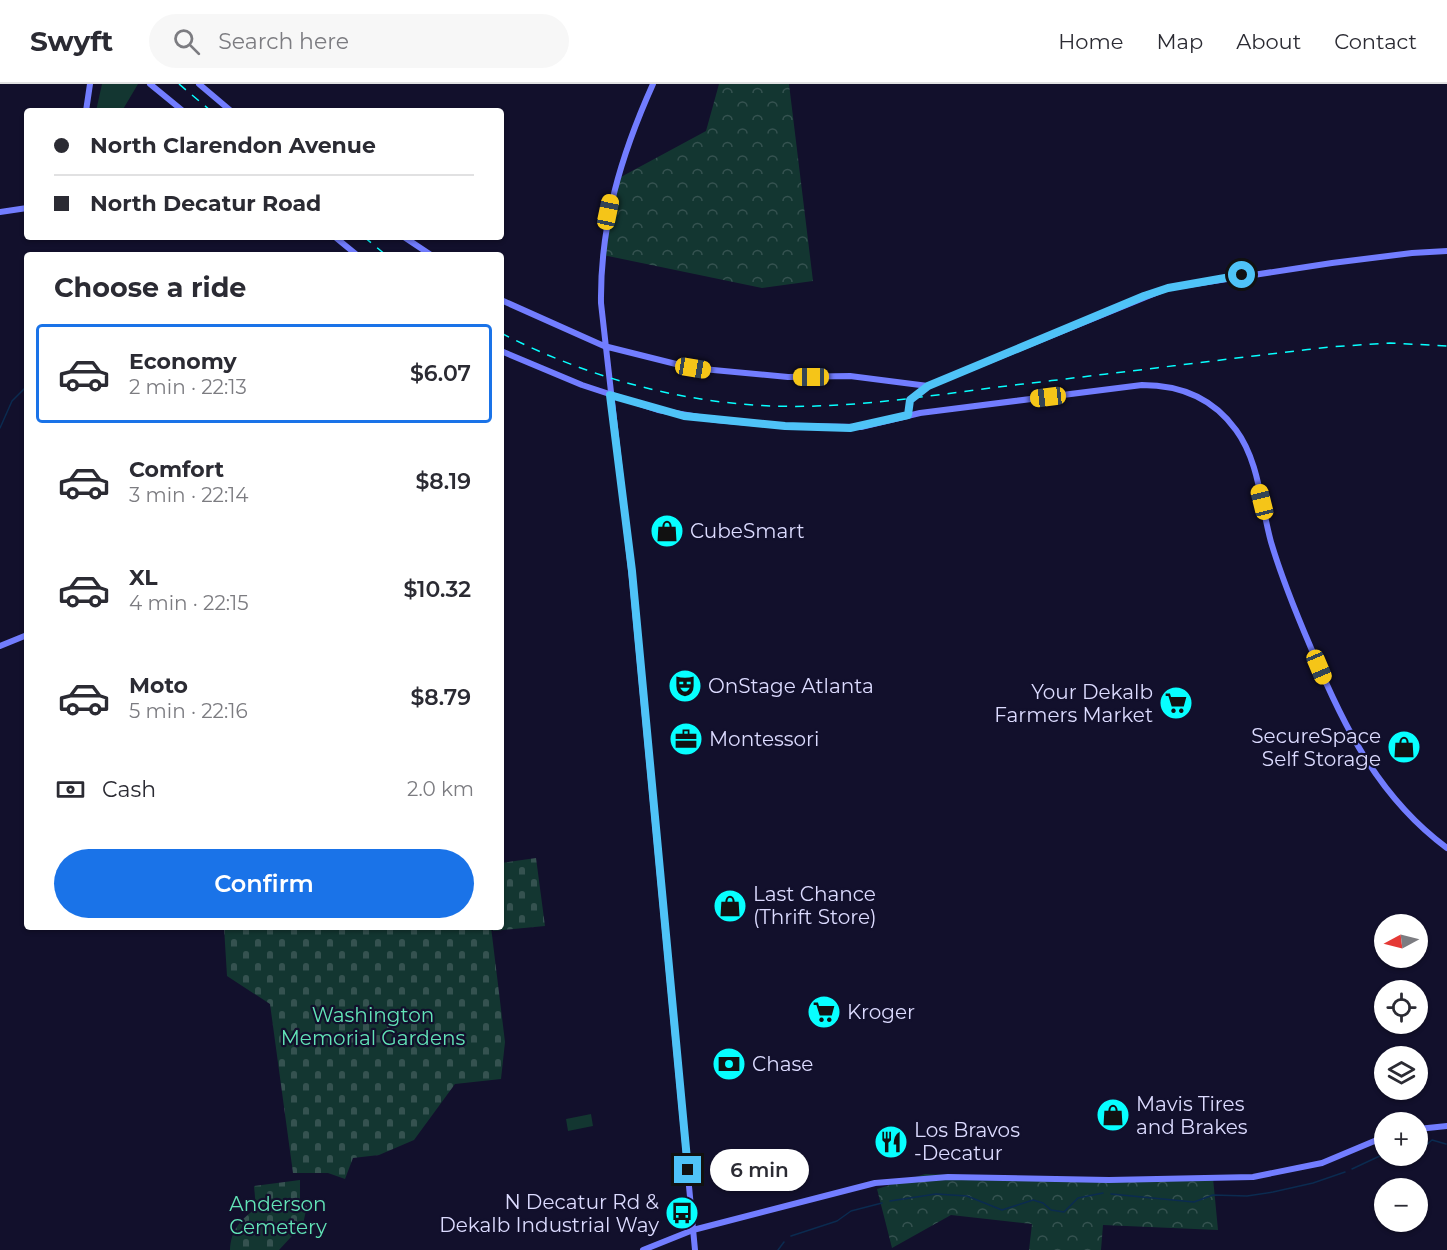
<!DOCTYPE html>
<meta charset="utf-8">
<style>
:root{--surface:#fff;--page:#f7f7f7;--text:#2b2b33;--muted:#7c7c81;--line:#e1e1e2;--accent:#1a73e8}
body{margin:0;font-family:Montserrat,sans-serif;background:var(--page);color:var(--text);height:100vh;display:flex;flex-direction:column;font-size:22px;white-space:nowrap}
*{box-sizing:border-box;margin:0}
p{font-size:20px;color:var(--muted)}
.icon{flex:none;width:33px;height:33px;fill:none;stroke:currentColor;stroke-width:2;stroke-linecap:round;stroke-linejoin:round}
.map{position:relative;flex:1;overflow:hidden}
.sheet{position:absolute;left:24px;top:168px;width:480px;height:678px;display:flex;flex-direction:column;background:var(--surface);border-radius:6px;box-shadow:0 2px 4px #0004}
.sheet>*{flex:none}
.banner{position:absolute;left:24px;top:24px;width:480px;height:132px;border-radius:6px;box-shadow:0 2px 4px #0004;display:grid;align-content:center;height:132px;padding:0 30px;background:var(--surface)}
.needle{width:39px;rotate:263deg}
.buttons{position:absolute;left:1374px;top:830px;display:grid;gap:12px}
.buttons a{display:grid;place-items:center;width:54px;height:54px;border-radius:50%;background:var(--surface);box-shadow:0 2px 4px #0004;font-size:30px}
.end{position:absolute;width:27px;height:27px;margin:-14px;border:8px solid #4fc3f7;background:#111;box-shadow:0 0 0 3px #111}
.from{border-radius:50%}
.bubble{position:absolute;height:42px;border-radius:21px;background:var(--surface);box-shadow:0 2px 4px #0004;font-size:20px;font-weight:600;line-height:42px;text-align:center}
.car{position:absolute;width:18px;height:36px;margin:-18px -9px;border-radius:8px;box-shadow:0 0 4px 2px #0007;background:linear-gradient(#f5c518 24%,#345 0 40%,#f5c518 0 76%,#345 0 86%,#f5c518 0)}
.banner b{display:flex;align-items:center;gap:21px;height:57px;font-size:22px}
.banner b+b{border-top:2px solid var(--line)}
.banner i{width:15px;height:15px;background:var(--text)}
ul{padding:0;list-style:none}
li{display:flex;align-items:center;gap:18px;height:99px;margin:0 12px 9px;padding:0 18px;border:3px solid transparent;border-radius:6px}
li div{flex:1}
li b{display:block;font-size:22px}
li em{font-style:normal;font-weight:600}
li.current{border-color:var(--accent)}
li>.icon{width:54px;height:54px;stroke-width:1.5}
h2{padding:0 30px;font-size:27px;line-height:72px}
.pay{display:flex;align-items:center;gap:15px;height:66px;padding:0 30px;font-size:22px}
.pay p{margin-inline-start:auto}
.action{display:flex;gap:12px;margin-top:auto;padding:12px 30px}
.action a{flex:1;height:69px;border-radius:36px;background:var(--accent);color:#fff;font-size:24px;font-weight:600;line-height:69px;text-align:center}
header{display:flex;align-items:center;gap:36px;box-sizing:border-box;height:84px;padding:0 30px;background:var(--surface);border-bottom:2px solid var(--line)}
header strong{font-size:28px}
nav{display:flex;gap:33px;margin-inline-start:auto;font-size:21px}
.search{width:420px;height:54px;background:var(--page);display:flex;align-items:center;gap:15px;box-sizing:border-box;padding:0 21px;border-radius:33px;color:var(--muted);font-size:22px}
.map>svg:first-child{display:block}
.green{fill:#133631}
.forest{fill:url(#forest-crowns)}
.cemetery{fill:url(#cemetery-stones)}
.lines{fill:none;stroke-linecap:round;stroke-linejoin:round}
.stream{stroke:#0b2b50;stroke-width:1.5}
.secondary{stroke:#727dff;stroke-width:6}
.rail{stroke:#07ffff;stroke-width:1.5;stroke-dasharray:9 8;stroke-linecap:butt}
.route{stroke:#4fc3f7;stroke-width:8}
.labels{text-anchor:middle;stroke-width:4.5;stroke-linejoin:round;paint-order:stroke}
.poi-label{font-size:20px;fill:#dcdbff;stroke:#12102c;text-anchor:start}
.park-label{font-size:20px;fill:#62e4b7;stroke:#12102c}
</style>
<header>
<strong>Swyft</strong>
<div class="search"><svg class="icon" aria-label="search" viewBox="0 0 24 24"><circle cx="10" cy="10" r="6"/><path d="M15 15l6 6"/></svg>Search here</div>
<nav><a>Home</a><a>Map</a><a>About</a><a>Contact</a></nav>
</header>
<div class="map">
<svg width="1447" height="1166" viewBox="0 0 1447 1166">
<defs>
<pattern id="forest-crowns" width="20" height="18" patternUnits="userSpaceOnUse" patternTransform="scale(1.5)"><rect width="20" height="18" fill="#133631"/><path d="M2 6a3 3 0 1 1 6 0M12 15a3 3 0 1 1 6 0" fill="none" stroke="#355250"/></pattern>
<pattern id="cemetery-stones" width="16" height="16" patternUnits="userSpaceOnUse" patternTransform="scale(1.5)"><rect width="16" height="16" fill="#133631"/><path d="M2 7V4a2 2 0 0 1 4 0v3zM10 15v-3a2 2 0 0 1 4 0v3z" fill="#355250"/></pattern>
</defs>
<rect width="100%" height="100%" fill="#12102c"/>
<path class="green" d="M102,0H138L122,27H96Z
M591,1030L593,1042L568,1047L566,1035Z"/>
<path class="forest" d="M719,0H789L813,197L762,204L603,171L619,94L706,47Z
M925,1090L1081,1095L1213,1094L1218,1146L1103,1141L1101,1166H1029L1032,1140L951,1131L892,1164L877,1105Z"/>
<path class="cemetery" d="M536,774L545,842L493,847V843H501V779Z
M224,843H491L505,958L501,995L455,1000L414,1056L379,1071L353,1074L345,1095L328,1089H293L270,920L227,892Z
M300,1096V1120L307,1122L303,1140L279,1166H230C231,1145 241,1136 256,1124L254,1102Z"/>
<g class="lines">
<path class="stream" d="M0,344L12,317L27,302
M1418,1063L1423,1064L1432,1056L1446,1060
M1352,1085L1384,1070
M1111,1110L1194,1118L1213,1111L1247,1112L1273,1108L1313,1099L1345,1088
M890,1117L936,1110L967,1112L1002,1126L1033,1116L1043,1119L1051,1126L1064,1128L1078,1114L1103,1109
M791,1152L837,1137L851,1127L882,1119
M778,1166L784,1158"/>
<path class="secondary" d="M150,0L183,27
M199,0L231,27
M653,0C621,71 600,141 601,219L632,495L695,1166
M86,27L90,0
M0,128L27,124
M335,153L357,171
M404,153L431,171
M501,216L604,262L692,284L788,293L850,292L928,302
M501,267L582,301L658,326L716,336L785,342L861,343L920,329L1142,301C1180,301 1213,314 1236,346C1259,377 1261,422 1271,458C1282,495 1296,529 1311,564C1343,641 1378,713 1447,764
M908,331L910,316L928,302L1168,204L1332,179L1412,169L1447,167
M0,562L27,551
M1418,1045L1447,1042
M643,1166L693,1146L875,1099L948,1093L1109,1096L1253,1093L1322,1079L1384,1053"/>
<path class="rail" d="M179,0L211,27
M364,153L386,171
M501,249C598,299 706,326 816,322C885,320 954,308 1023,300C1125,288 1227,275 1329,263L1390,259L1447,262"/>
</g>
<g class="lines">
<path class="route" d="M688,1086L632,487L610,311L684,332L785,342L850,344L908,331L910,316L928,302L1144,212L1168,204L1242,191"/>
</g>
<defs>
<g id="shop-disc" transform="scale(1.725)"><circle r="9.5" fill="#07ffff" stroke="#12102c"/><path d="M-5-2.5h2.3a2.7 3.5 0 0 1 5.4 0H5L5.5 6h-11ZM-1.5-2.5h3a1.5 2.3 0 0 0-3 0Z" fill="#111"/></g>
<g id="theatre-disc" transform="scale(1.725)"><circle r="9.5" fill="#07ffff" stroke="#12102c"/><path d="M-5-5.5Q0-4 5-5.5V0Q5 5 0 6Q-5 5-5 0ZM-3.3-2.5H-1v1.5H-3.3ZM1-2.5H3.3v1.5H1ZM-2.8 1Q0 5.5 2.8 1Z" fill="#111"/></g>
<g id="supermarket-disc" transform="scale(1.725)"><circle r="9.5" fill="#07ffff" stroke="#12102c"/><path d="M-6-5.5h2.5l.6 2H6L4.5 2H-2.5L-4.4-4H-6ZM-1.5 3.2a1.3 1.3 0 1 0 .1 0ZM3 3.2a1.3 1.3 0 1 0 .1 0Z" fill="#111"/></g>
<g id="office-disc" transform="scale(1.725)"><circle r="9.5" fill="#07ffff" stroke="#12102c"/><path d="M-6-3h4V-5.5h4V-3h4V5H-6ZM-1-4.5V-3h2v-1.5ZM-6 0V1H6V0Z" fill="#111"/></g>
<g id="bank-disc" transform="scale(1.725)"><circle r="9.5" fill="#07ffff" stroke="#12102c"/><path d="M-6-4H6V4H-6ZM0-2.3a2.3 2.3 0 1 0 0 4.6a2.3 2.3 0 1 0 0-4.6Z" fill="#111"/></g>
<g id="restaurant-disc" transform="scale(1.725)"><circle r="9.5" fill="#07ffff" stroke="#12102c"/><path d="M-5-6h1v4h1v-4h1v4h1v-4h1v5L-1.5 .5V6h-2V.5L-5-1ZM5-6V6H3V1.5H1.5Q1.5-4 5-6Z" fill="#111"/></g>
<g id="bus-disc" transform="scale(1.725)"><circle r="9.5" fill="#07ffff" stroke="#12102c"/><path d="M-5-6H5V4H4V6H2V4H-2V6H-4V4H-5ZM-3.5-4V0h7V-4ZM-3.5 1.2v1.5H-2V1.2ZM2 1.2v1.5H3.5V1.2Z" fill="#111"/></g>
</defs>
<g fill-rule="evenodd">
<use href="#shop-disc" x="667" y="447"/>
<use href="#theatre-disc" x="685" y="602"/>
<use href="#supermarket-disc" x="1176" y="619"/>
<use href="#office-disc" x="686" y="655"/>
<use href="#shop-disc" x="1404" y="663"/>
<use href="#shop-disc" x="730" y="822"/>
<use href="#supermarket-disc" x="824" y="928"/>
<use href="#bank-disc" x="729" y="980"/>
<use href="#shop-disc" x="1113" y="1031"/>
<use href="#restaurant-disc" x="891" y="1058"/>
<use href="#bus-disc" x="682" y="1129"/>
</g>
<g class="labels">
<g class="poi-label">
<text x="690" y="454">CubeSmart</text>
<text x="708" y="609">OnStage Atlanta</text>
<text x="1153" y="615" text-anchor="end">Your Dekalb<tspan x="1153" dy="23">Farmers Market</tspan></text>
<text x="1381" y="659" text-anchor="end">SecureSpace<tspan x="1381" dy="23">Self Storage</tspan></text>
<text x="709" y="662">Montessori</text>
<text x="753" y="817">Last Chance<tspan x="753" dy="23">(Thrift Store)</tspan></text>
<text x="847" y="935">Kroger</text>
<text x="752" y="987">Chase</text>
<text x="1136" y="1027">Mavis Tires<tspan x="1136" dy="23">and Brakes</tspan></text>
<text x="914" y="1053">Los Bravos<tspan x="914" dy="23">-Decatur</tspan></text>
<text x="659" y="1125" text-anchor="end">N Decatur Rd &amp;<tspan x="659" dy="23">Dekalb Industrial Way</tspan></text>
</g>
<g class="park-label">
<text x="373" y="938">Washington<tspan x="373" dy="23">Memorial Gardens</tspan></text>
<text x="278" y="1127">Anderson<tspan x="278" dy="23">Cemetery</tspan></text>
</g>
</g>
</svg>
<div class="buttons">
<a><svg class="needle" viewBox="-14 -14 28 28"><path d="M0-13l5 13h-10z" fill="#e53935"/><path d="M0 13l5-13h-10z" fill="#7c7c81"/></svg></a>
<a><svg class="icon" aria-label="locate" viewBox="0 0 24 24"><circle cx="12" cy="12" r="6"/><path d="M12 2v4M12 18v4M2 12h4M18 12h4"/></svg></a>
<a><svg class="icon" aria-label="layers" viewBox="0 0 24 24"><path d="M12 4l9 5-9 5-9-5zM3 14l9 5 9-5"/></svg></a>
<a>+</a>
<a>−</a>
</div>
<i class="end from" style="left:1242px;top:191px"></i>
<i class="end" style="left:688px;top:1086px"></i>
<div class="bubble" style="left:710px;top:1065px;width:99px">6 min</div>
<i class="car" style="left:608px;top:128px;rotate:12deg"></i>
<i class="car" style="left:693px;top:284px;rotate:99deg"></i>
<i class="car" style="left:811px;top:293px;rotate:270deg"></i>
<i class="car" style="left:1048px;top:313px;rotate:263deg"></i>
<i class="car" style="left:1262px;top:418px;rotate:346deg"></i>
<i class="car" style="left:1319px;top:583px;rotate:157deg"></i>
<div class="banner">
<b><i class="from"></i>North Clarendon Avenue</b>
<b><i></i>North Decatur Road</b>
</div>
<section class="sheet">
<h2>Choose a ride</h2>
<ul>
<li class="current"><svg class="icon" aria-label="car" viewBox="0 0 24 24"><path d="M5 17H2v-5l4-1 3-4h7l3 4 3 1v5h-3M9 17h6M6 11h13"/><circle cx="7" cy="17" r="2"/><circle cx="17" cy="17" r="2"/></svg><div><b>Economy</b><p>2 min · 22:13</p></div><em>$6.07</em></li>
<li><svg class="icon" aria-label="car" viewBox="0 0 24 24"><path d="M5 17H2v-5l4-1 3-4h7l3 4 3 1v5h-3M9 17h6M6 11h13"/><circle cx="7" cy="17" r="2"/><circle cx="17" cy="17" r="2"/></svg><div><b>Comfort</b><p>3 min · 22:14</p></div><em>$8.19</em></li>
<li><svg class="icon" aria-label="car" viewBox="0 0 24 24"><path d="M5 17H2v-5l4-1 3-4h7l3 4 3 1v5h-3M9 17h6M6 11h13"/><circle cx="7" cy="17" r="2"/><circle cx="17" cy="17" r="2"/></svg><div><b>XL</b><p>4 min · 22:15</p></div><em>$10.32</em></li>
<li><svg class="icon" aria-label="car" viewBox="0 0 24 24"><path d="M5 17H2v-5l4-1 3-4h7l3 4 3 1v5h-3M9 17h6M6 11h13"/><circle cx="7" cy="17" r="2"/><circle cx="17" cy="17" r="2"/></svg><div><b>Moto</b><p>5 min · 22:16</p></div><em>$8.79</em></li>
</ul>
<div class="pay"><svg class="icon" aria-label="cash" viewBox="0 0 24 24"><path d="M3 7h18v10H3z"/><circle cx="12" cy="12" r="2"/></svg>Cash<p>2.0 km</p></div>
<div class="action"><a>Confirm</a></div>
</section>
</div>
